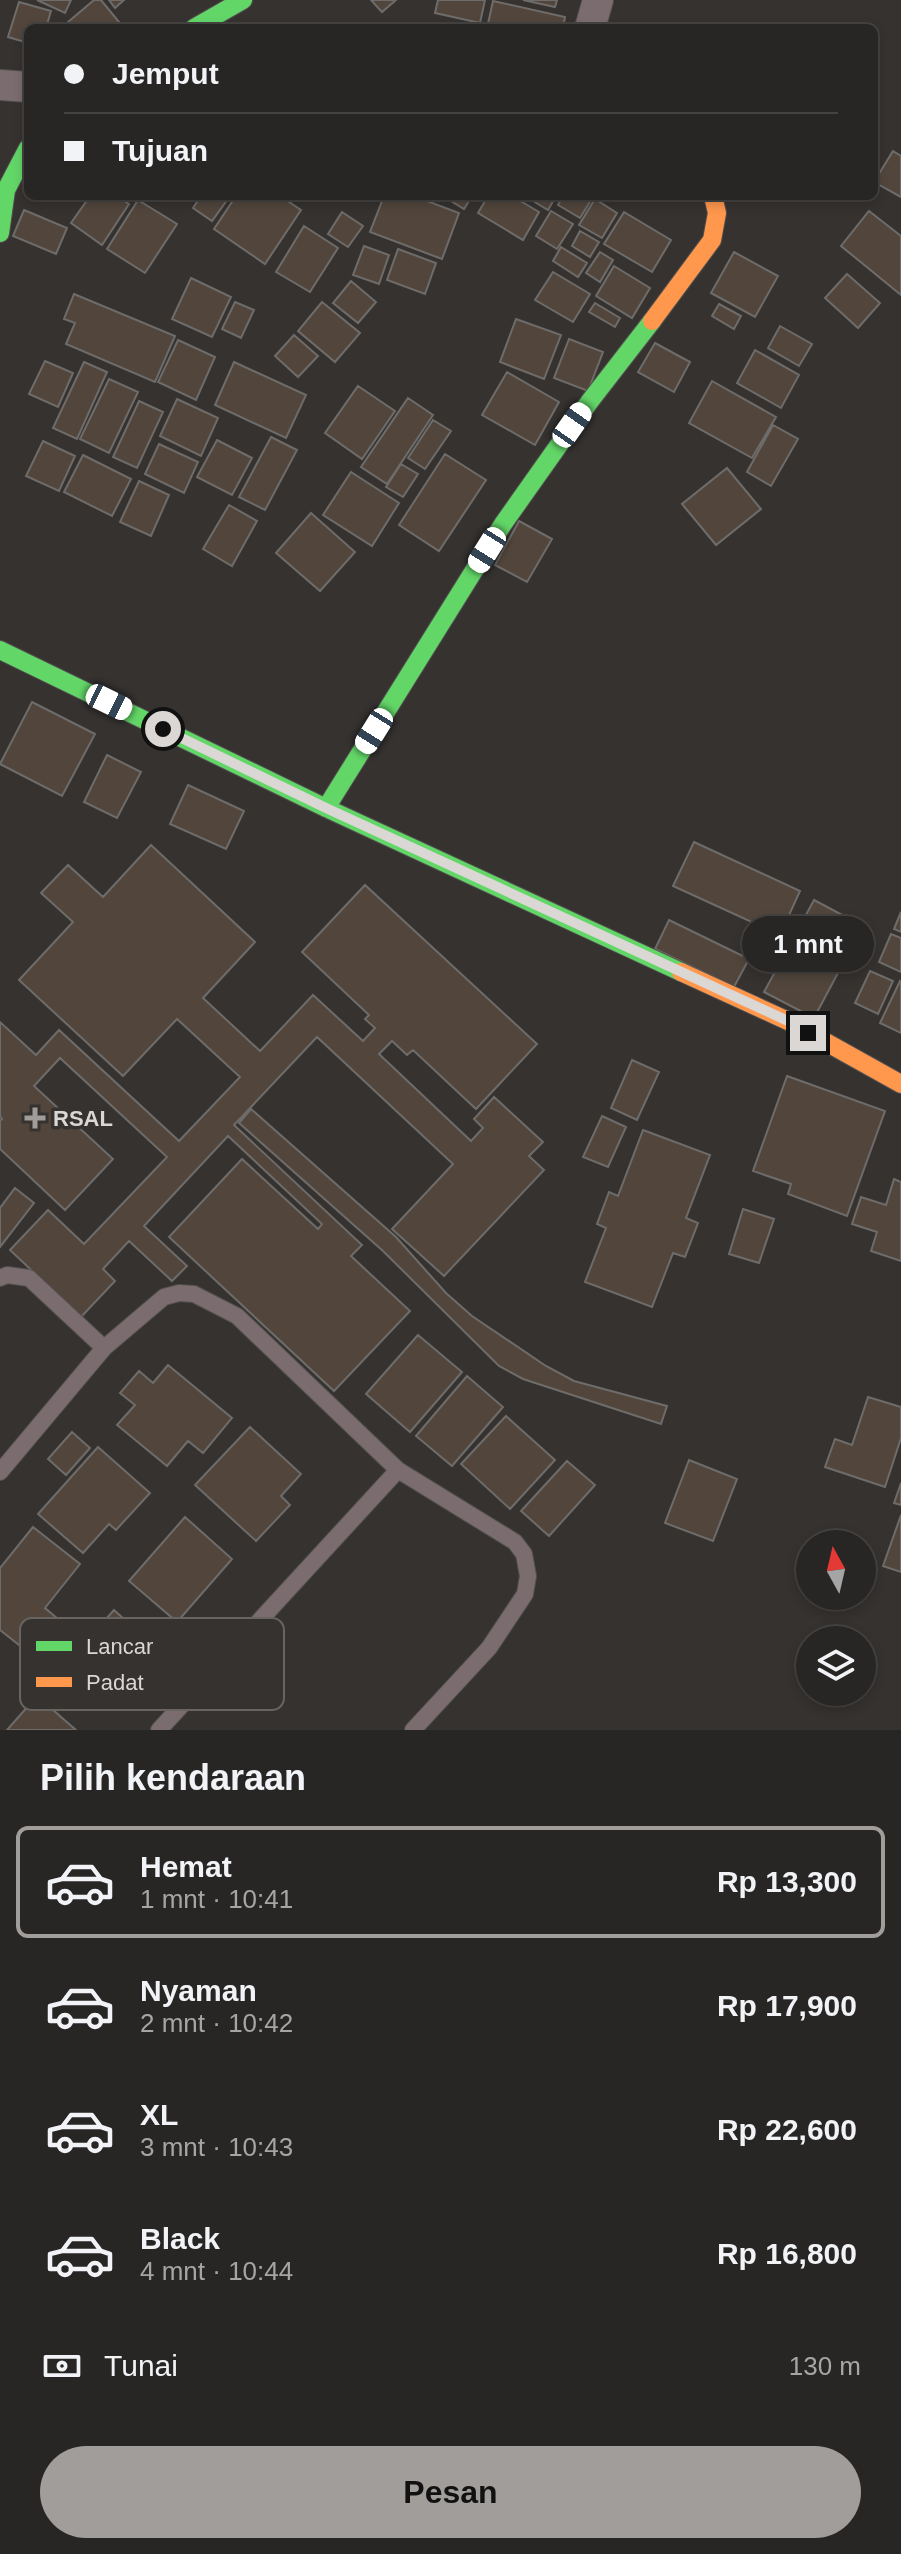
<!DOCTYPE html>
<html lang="id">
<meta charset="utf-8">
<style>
:root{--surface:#282624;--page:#302e2c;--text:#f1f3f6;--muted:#a5a5a6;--line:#444341;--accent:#a09d9b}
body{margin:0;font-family:Helvetica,sans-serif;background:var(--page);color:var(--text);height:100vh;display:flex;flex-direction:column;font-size:30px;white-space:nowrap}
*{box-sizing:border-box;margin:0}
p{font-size:26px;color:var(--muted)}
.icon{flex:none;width:44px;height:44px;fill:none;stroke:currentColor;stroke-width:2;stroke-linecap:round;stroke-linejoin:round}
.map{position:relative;height:1730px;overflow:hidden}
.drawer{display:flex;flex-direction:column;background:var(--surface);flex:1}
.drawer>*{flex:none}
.top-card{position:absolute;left:24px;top:24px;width:854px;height:176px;border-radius:12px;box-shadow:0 4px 12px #0003,0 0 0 2px var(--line);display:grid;align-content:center;height:176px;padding:0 40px;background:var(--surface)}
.needle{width:52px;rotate:352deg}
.controls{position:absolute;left:796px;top:1530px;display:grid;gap:16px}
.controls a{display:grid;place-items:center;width:80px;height:80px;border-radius:50%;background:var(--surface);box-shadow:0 4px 12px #0003,0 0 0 2px var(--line);font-size:40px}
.end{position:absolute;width:36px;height:36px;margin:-18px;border:10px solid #dad7d5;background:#111;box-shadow:0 0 0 4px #111}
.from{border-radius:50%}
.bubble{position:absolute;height:56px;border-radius:28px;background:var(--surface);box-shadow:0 4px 12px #0003,0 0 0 2px var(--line);font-size:26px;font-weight:700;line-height:56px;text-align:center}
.car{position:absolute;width:24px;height:48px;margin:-24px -12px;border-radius:10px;box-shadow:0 0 6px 2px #0007;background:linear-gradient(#fff 24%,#345 0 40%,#fff 0 76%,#345 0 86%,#fff 0)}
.top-card b{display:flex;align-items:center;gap:28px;height:76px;font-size:30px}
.top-card b+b{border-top:2px solid var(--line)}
.top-card i{width:20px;height:20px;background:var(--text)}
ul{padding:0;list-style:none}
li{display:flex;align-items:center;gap:24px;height:112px;margin:0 16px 12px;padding:0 24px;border:4px solid transparent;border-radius:12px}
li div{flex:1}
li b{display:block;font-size:30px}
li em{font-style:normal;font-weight:700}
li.on{border-color:var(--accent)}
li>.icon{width:72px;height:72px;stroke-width:1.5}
h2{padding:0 40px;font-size:36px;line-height:96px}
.pay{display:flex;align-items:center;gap:20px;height:88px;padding:0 40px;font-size:30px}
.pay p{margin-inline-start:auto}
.action{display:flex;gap:16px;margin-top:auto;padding:16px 40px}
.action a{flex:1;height:92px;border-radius:48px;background:var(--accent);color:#111;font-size:32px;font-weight:700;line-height:92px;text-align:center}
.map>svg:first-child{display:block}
.building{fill:#52463c;stroke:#6e6c6a;stroke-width:2}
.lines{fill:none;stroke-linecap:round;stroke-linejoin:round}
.lane-casing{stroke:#52504f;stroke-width:18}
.street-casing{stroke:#52504f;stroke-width:32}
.fast-casing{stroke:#52504f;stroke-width:20}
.slow-casing{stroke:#52504f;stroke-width:20}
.lane{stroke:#7b6d6f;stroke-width:16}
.street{stroke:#7b6d6f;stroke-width:30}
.fast{stroke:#63d668;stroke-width:18}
.slow{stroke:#ff974d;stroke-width:18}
.route{stroke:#dad7d5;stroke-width:10}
.poi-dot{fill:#a09d9b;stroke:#36322f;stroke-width:3}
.labels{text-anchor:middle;stroke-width:7;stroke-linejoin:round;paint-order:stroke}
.poi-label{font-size:22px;font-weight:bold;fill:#dad7d5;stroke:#36322f;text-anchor:start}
.key{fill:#36322f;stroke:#676461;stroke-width:2}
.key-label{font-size:22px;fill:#dad7d5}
</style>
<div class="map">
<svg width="901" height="1730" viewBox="0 0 901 1730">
<rect width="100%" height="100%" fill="#353230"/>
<path class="building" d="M37,0H71L65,13Z
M94,0H101L124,28H61Z
M109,0H124L115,8Z
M371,0H396L382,12Z
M438,0H485L480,23L435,13Z
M523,0H557L555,7Z
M493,1L565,17L563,28H487Z
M19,2L51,11L46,28H28V43L8,37Z
M893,151L901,156V197L874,182Z
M90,196H116L129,204L102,245L71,223Z
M201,196H230L212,221L193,208Z
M236,196H280L301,210L265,264L214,229Z
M384,196H414L459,213L442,259L370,232Z
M443,196H472L464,209Z
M488,196H512L539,212L523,240L478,213Z
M525,196H556L548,210Z
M563,196H592L593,197L580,218L558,205Z
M595,199L617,213L602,238L579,225Z
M138,200L177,224L145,273L107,249Z
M24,210L67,228L56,254L13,236Z
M551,211L573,224L557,249L536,236Z
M869,211L901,236V295L841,246Z
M342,212L363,226L348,247L328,234Z
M624,212L671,240L652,272L604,244Z
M304,226L338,248L310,292L276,272Z
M580,231L599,242L590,257L572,246Z
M364,246L389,255L379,284L353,275Z
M561,247L587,263L578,277L553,261Z
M398,249L436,263L425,294L387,280Z
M600,252L613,260L600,282L586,273Z
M734,252L778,276L755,317L711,293Z
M614,266L650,288L632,318L596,296Z
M553,272L590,294L573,322L535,300Z
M847,274L880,303L858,328L825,298Z
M191,278L231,297L212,337L172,319Z
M351,281L376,302L358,323L333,303Z
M74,294L175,336L155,382L66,344L75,323L64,319Z
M235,302L254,310L241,338L222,329Z
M322,302L360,333L335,362L298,331Z
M595,303L620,318L615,327L589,312Z
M719,304L741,316L734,329L712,316Z
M516,319L561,335L544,379L500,362Z
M780,326L812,344L799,366L768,348Z
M294,335L318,356L298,377L275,356Z
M569,339L603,352L588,391L554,378Z
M178,340L215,357L196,400L158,382Z
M655,343L690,362L674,392L638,372Z
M755,350L799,375L781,408L737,383Z
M45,361L73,373L58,407L29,394Z
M84,362L107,372L77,439L53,428Z
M234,362L306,395L286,438L215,405Z
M507,372L559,402L535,445L482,415Z
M109,379L138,392L109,453L80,439Z
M712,381L776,417L752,458L689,423Z
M358,386L395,411L362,459L325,433Z
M408,398L433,415L387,484L361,467Z
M177,399L218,418L201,456L160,436Z
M139,401L163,412L137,468L113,457Z
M433,420L451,431L425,469L408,458Z
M773,425L798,439L771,486L747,472Z
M271,437L297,450L265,510L239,497Z
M217,440L252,458L232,495L197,477Z
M43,441L75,456L59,491L26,476Z
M159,444L198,462L184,493L145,474Z
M445,454L486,480L439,551L399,525Z
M83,455L131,479L112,516L64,492Z
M401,464L418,474L403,497L386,487Z
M727,468L761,509L716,545L682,504Z
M351,472L399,503L372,546L323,515Z
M139,481L169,495L151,536L120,522Z
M229,505L257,521L232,566L203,549Z
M311,513L355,552L320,591L276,553Z
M519,521L552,539L527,582L495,565Z
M32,702L95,734L62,796L0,764Z
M107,755L141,772L117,818L84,802Z
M188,785L244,811L226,849L170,824Z
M694,842L800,891L780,935L673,886Z
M151,845L255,942L203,998L260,1051L313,995L363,1041L375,1028L365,1019L369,1015L302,952L365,885L537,1044L476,1109L413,1050L407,1055L392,1041L379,1054L471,1141L483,1128L474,1119L494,1097L543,1142L529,1156L544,1170L444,1276L392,1229L453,1164L317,1037L234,1125L362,1245L351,1256L410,1311L334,1391L169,1237L242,1159L318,1229L322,1224L228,1136L144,1226L187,1266L172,1281L129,1241L103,1269L115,1281L81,1317L10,1250L48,1210L84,1244L167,1157L60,1058L34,1086L113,1159L65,1210L0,1149V1121L2,1119L0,1116V1022L36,1055L59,1030L179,1141L240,1077L177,1019L123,1076L19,980L73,922L41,893L68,865L103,897Z
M814,900L863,926L814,1018L764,992Z
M901,912V932L894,929Z
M669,920L749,959L734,987L655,949Z
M891,934L901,938V972L879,962Z
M870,971L893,981L878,1014L855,1003Z
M900,981L901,982V1033L880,1023Z
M632,1060L659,1072L637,1120L611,1108Z
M787,1076L885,1111L847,1216L788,1194L791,1184L753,1171Z
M251,1109L396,1237L446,1293L472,1316L546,1366L574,1381L667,1406L661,1424L523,1379L499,1366L383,1251L239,1123Z
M602,1116L626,1127L608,1167L583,1157Z
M643,1130L710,1155L686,1218L698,1223L685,1257L673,1253L652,1307L585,1282L606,1228L597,1224L609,1192L618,1196Z
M894,1179L901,1182V1261L871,1251L877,1232L852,1224L861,1197L886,1205Z
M15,1188L34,1203L0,1247V1208Z
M743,1209L774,1219L759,1263L729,1254Z
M418,1335L462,1372L410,1432L366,1394Z
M168,1365L232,1418L203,1453L188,1441L167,1466L117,1425L135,1405L120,1393L139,1371L153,1383Z
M467,1376L503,1407L452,1466L416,1436Z
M868,1397L901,1407V1438L885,1487L825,1467L835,1439L852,1445Z
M506,1416L555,1460L510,1509L461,1464Z
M250,1427L301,1474L281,1496L290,1505L256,1541L195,1485Z
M72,1432L90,1448L66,1475L48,1459Z
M98,1447L150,1493L116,1530L109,1524L83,1553L38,1514Z
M689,1460L737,1479L713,1541L665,1523Z
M567,1461L595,1485L549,1536L521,1511Z
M901,1483V1505L894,1503Z
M901,1515V1572L883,1566Z
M185,1517L232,1559L177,1622L129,1581Z
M33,1527L80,1564L45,1608L57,1618L28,1652L0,1630V1568Z
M114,1610L156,1648L143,1662L160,1677L142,1696L126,1681L100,1709L42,1657L67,1630L83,1645Z
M37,1696L76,1730H7Z"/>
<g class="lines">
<g class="lane-casing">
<path id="lane" d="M0,1278L7,1275L29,1278L104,1348
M0,1472L104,1348L164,1297L179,1293L194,1294L237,1316L398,1470L515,1542L524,1554L528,1576L525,1594L489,1648L413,1730
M159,1730L398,1470"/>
</g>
<g class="street-casing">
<path id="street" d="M590,28L598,0
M0,85L28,87"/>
</g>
<g class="fast-casing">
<path id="fast" d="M194,28L243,0
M0,233L6,190L28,148
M0,650L326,808L681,972
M326,808L503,524L590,401L652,321"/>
</g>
<g class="slow-casing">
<path id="slow" d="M652,321L712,240L717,213L713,196
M681,972L788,1021L901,1084"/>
</g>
<use href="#lane" class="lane"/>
<use href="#street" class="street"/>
<use href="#fast" class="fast"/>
<use href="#slow" class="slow"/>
</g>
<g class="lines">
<path class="route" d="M163,729L326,808L788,1021L808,1033"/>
</g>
<path class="poi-dot" d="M31 1106h8v8h8v8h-8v8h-8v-8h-8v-8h8z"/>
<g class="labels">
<g class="poi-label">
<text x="53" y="1126">RSAL</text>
</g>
</g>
<rect x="20" y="1618" width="264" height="92" rx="12" class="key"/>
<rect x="36" y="1641" width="36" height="10" fill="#63d668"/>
<rect x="36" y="1677" width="36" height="10" fill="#ff974d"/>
<g class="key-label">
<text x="86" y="1654">Lancar</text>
<text x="86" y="1690">Padat</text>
</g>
</svg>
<div class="controls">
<a><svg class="needle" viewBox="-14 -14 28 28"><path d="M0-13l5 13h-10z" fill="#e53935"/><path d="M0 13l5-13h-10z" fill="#a5a5a6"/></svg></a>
<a><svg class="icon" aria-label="layers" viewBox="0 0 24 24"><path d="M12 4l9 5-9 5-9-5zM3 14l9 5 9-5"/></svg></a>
</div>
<i class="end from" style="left:163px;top:729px"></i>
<i class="end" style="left:808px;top:1033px"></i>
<div class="bubble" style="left:742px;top:916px;width:132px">1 mnt</div>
<i class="car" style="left:572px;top:425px;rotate:35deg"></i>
<i class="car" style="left:487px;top:550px;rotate:212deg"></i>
<i class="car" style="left:109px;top:702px;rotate:116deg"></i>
<i class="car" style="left:374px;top:731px;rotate:212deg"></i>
<div class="top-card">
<b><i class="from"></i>Jemput</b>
<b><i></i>Tujuan</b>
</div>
</div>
<section class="drawer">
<h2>Pilih kendaraan</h2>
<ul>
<li class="on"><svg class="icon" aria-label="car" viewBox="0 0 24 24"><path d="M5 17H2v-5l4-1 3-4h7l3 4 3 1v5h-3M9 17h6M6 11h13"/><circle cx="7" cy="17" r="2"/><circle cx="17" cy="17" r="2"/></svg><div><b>Hemat</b><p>1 mnt · 10:41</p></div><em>Rp 13,300</em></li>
<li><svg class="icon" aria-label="car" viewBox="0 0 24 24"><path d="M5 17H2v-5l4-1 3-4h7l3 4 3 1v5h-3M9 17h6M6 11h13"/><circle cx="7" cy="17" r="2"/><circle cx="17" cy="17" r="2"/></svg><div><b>Nyaman</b><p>2 mnt · 10:42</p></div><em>Rp 17,900</em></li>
<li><svg class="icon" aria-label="car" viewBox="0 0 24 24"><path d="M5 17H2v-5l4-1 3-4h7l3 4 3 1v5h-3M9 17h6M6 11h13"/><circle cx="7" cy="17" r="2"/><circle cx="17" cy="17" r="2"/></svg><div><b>XL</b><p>3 mnt · 10:43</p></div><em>Rp 22,600</em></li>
<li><svg class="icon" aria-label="car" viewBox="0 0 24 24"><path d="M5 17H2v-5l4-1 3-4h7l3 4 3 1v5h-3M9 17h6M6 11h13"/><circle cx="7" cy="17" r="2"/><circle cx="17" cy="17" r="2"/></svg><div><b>Black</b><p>4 mnt · 10:44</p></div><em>Rp 16,800</em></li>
</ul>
<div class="pay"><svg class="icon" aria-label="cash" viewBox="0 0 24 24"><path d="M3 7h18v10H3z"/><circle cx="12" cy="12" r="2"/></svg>Tunai<p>130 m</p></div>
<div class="action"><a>Pesan</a></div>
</section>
